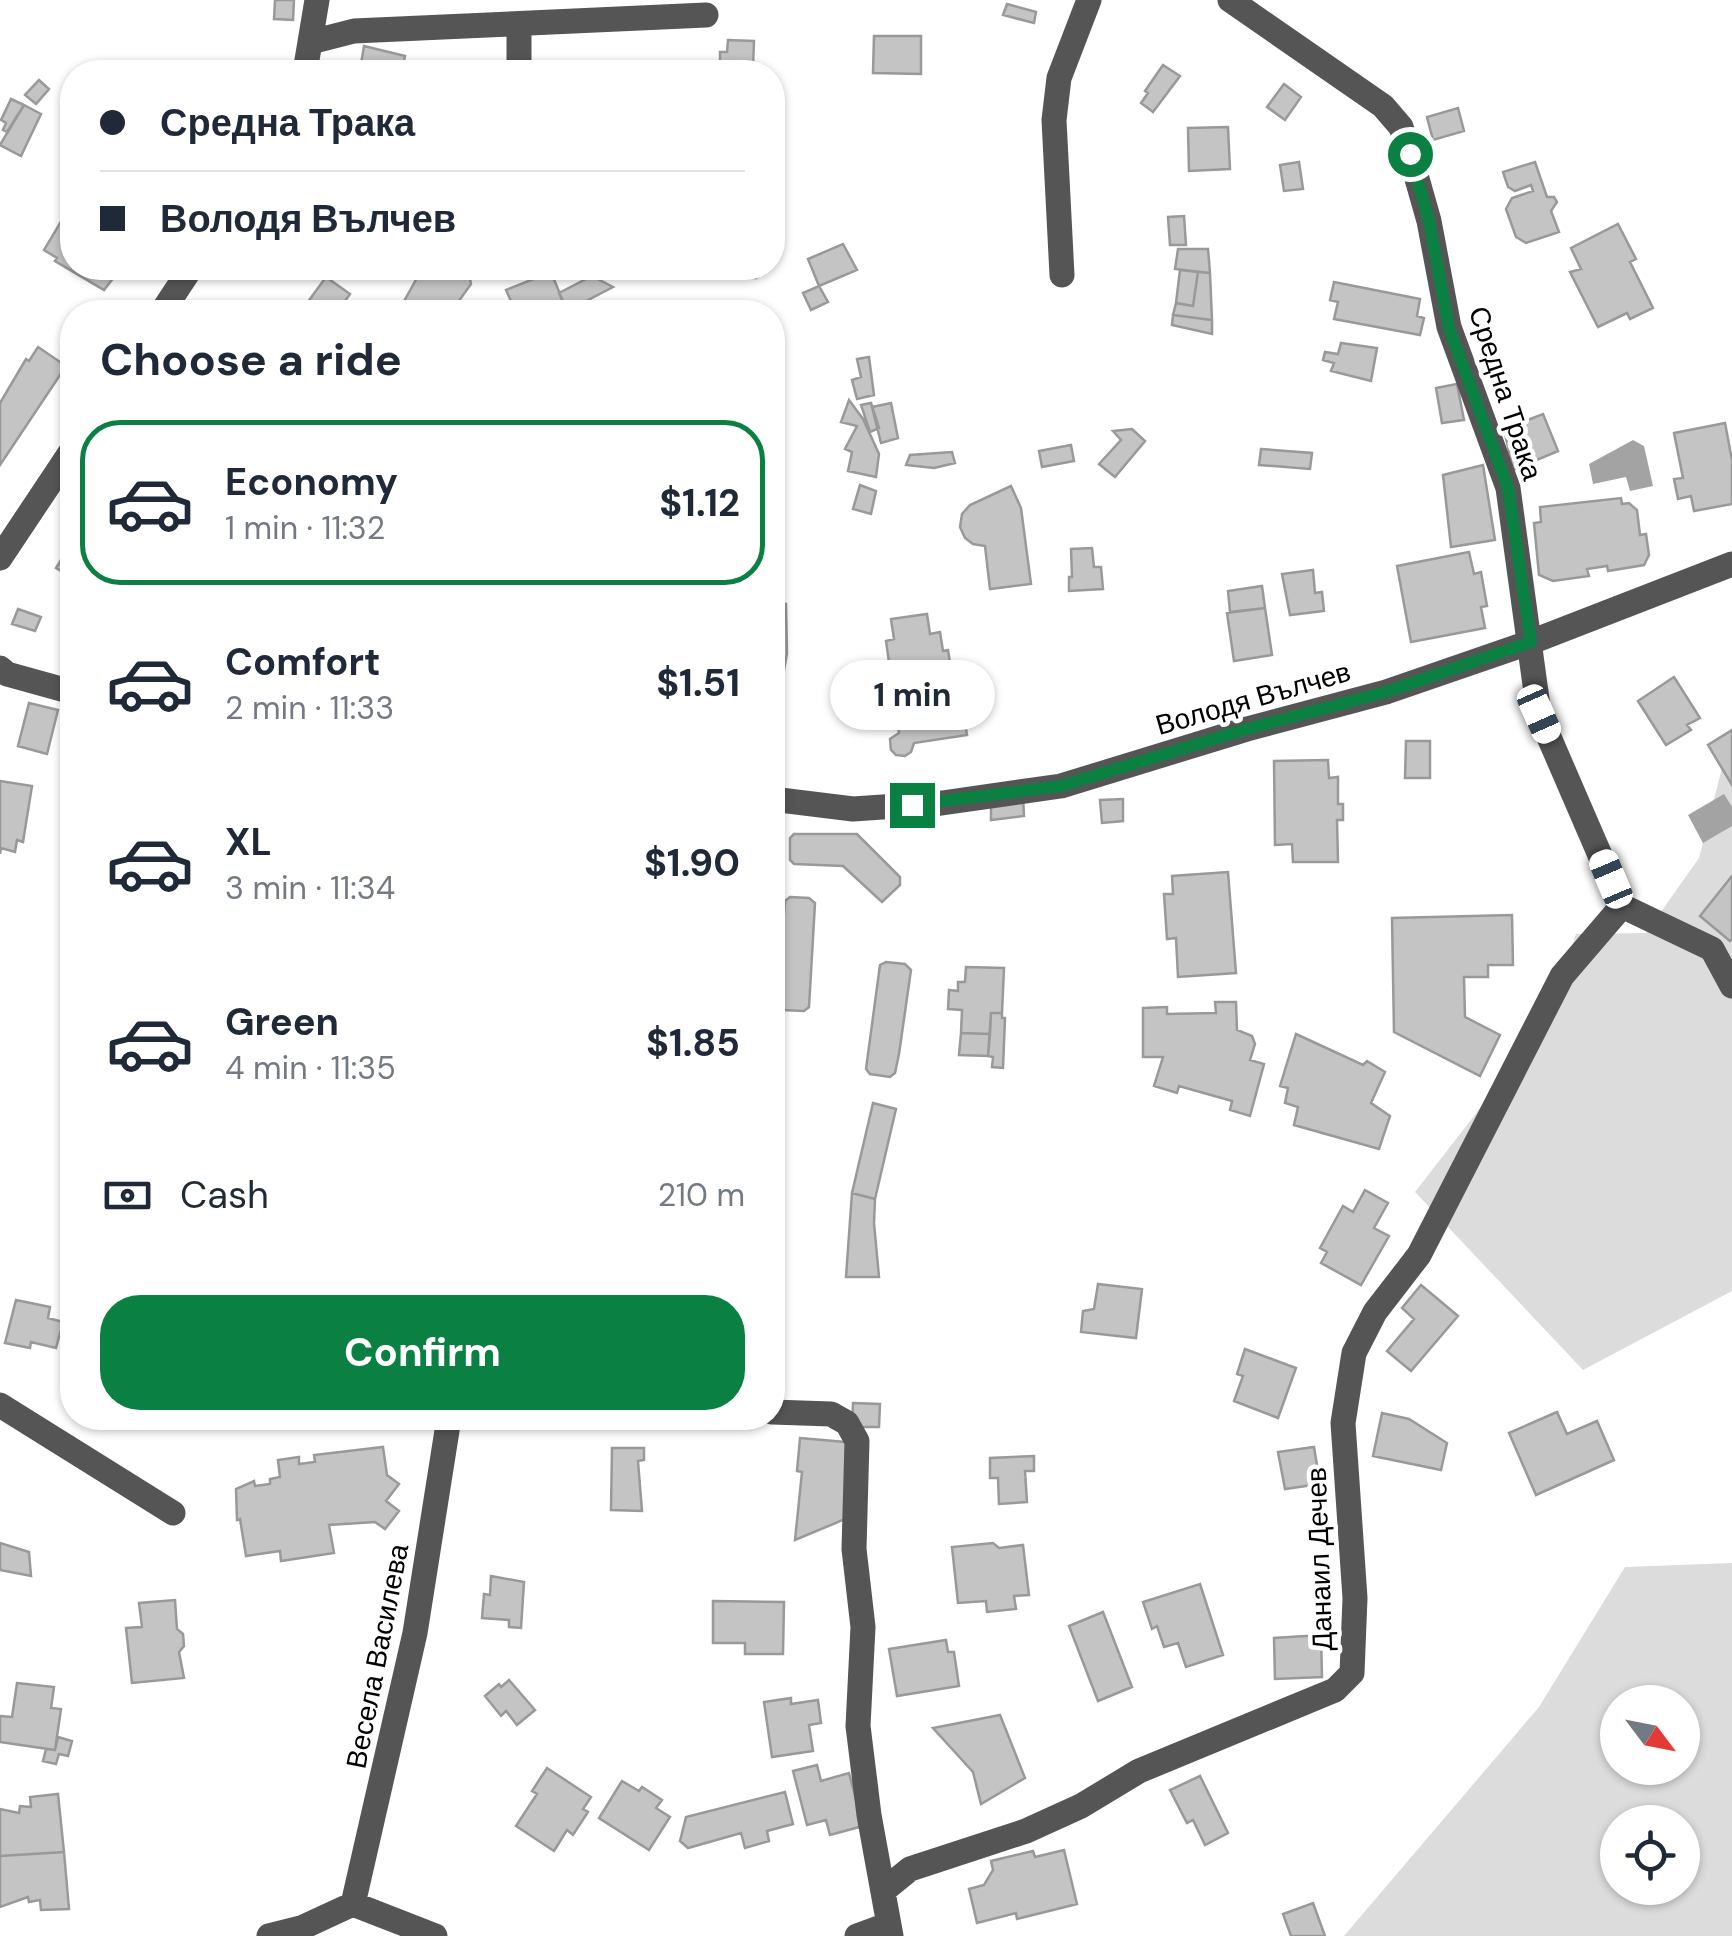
<!DOCTYPE html>
<meta charset="utf-8">
<style>
:root{--surface:#fff;--page:#f2f2f3;--text:#1f2937;--muted:#747a83;--line:#e0e1e3;--accent:#0b8043}
body{margin:0;font-family:"DM Sans",sans-serif;background:var(--page);color:var(--text);height:100vh;display:flex;flex-direction:column;font-size:38px;white-space:nowrap}
*{box-sizing:border-box;margin:0}
p{font-size:32px;color:var(--muted)}
.icon{flex:none;width:55px;height:55px;fill:none;stroke:currentColor;stroke-width:2;stroke-linecap:round;stroke-linejoin:round}
.map{position:relative;flex:1;overflow:hidden}
.details{position:absolute;left:60px;top:300px;width:725px;height:1130px;display:flex;flex-direction:column;background:var(--surface);border-radius:40px;box-shadow:0 2px 8px #0004}
.details>*{flex:none}
.guide{position:absolute;left:60px;top:60px;width:725px;height:220px;border-radius:40px;box-shadow:0 2px 8px #0004;display:grid;align-content:center;height:220px;padding:0 40px;background:var(--surface)}
.needle{width:65px;rotate:122deg}
.tools{position:absolute;left:1600px;top:1685px;display:grid;gap:20px}
.tools a{display:grid;place-items:center;width:100px;height:100px;border-radius:50%;background:var(--surface);box-shadow:0 2px 8px #0004;font-size:50px}
.end{position:absolute;width:45px;height:45px;margin:-22px;border:12px solid #0b8043;background:#fff;box-shadow:0 0 0 5px #fff}
.from{border-radius:50%}
.bubble{position:absolute;height:70px;border-radius:35px;background:var(--surface);box-shadow:0 2px 8px #0004;font-size:32px;font-weight:700;line-height:70px;text-align:center}
.car{position:absolute;width:30px;height:60px;margin:-30px -15px;border-radius:12px;box-shadow:0 0 8px 2px #0007;background:linear-gradient(#fff 24%,#345 0 40%,#fff 0 76%,#345 0 86%,#fff 0)}
.guide b{display:flex;align-items:center;gap:35px;height:95px;font-size:38px}
.guide b+b{border-top:2px solid var(--line)}
.guide i{width:25px;height:25px;background:var(--text)}
ul{padding:0;list-style:none}
li{display:flex;align-items:center;gap:30px;height:165px;margin:0 20px 15px;padding:0 20px;border:5px solid transparent;border-radius:40px}
li div{flex:1}
li b{display:block;font-size:38px}
li em{font-style:normal;font-weight:700}
li.current{border-color:var(--accent)}
li>.icon{width:90px;height:90px;stroke-width:1.5}
h2{padding:0 40px;font-size:45px;line-height:120px}
.pay{display:flex;align-items:center;gap:25px;height:110px;padding:0 40px;font-size:38px}
.pay p{margin-inline-start:auto}
.button{display:flex;gap:20px;margin-top:auto;padding:20px 40px}
.button a{flex:1;height:115px;border-radius:40px;background:var(--accent);color:#fff;font-size:40px;font-weight:700;line-height:115px;text-align:center}
.map>svg:first-child{display:block}
.green{fill:#dcdcdc;fill-rule:evenodd}
.water{fill:#a3a3a3}
.building{fill:#c4c4c4;stroke:#999;stroke-width:2.5}
.lines{fill:none;stroke-linecap:round;stroke-linejoin:round}
.minor{stroke:#555;stroke-width:25}
.route{stroke:#0b8043;stroke-width:12}
.labels{text-anchor:middle;stroke-width:9;stroke-linejoin:round;paint-order:stroke}
.street-label{font-size:28px;fill:#000;stroke:#fff}
</style>
<div class="map">
<svg width="1732" height="1936" viewBox="0 0 1732 1936">
<rect width="100%" height="100%" fill="#fff"/>
<path class="green" d="M1732,746V1291L1583,1370L1415,1192L1547,1022L1576,934L1646,933L1699,858L1725,756Z
M1732,1563V1936H1344L1539,1707L1625,1567ZM1618,1702H1682V1768H1618ZM1618,1822H1682V1888H1618Z"/>
<path class="water" d="M1633,440L1644,446L1653,486L1630,491L1626,477L1593,484L1589,464Z
M1724,794L1732,807V826L1703,843L1688,815Z"/>
<path class="building" d="M275,0H294L293,20L274,19Z
M1007,4L1036,12L1034,23L1003,15Z
M874,36H921V74L873,73Z
M728,40L754,41L753,67H733V72H720V52H727Z
M364,46L405,56L402,71L361,64Z
M1163,65L1180,76L1153,112L1141,103L1148,93L1145,91Z
M39,80L49,89L36,104L25,95Z
M1284,84L1301,97L1285,120L1267,107Z
M11,99L24,105L7,132L3,130L6,123L1,120Z
M24,105L41,114L21,156L0,145Z
M1458,108L1464,131L1433,140L1427,117Z
M1228,127L1230,169L1189,171L1188,128Z
M1299,162L1303,189L1284,191L1280,165Z
M1535,162L1547,197H1554L1557,202L1551,211L1559,232L1526,243L1516,237L1506,209L1512,198L1533,191L1531,185L1515,191L1508,187L1503,172Z
M72,203V268H121L104,290L55,261L57,258L44,250Z
M1184,216L1186,245H1170L1168,217Z
M1618,224L1636,259L1630,262L1653,308L1630,319L1627,313L1598,327L1570,272L1581,269L1571,248Z
M843,244L857,270L819,286L808,259Z
M1178,249H1208L1210,273L1175,269Z
M424,268H468L471,284L451,312H398L418,276L425,277Z
M703,268H756V278L702,276Z
M1180,270L1198,272L1193,306L1176,303Z
M551,272L567,311L516,312L506,290Z
M1198,272L1210,273L1212,320L1173,315L1176,303L1193,306Z
M592,276L613,287L567,311L559,293Z
M326,277L350,294L337,312H315L305,306Z
M1334,282L1420,299L1417,316L1424,318L1420,335L1334,319L1338,302L1330,300Z
M819,286L828,302L811,310L803,293Z
M1173,315L1212,320V334L1172,325Z
M1341,343L1377,348L1371,381L1331,371L1334,363L1323,360L1325,352L1338,354Z
M38,347L66,366L0,465V403L26,359L29,361Z
M869,357L874,395L857,399L852,380L861,377L857,359Z
M1457,384L1464,420L1442,423L1436,388Z
M849,400L863,419L879,454L876,477L848,471L852,452L845,449L857,426L841,422Z
M871,403L879,428L870,432L861,405Z
M891,403L898,438L881,443L872,407Z
M1543,414L1558,451L1513,470L1504,429Z
M1725,423L1732,460V504L1694,511L1691,496L1678,499L1674,479L1683,478L1674,433Z
M1132,429L1145,441L1115,477L1099,464L1121,440L1113,431Z
M1071,445L1074,461L1042,467L1039,451Z
M1261,449L1312,453L1310,469L1259,465Z
M952,452L955,463L934,468L906,465L910,455Z
M1483,465L1495,540L1451,547L1443,475Z
M860,485L876,491L871,514L853,509Z
M1011,486L1021,508L1031,584L990,589L985,546L973,544L965,538L960,527L962,514L970,505Z
M1621,498L1622,504L1629,503L1637,510L1640,535L1646,534L1649,555L1644,565L1608,571L1607,566L1587,569L1589,576L1553,581L1539,575L1534,523L1541,522L1540,507Z
M72,542V577L56,568Z
M1092,548L1094,567H1101L1103,589L1069,591V577H1072L1071,549Z
M1469,552L1474,574L1481,572L1487,606L1481,607L1485,628L1411,642L1397,566Z
M1313,570L1315,593L1322,592L1324,611L1290,615L1282,574Z
M1262,586L1265,608L1230,612L1228,591Z
M772,603L786,604L787,654L784,670L772,669Z
M1265,608L1272,655L1234,661L1227,613Z
M18,609L41,617L35,631L12,624Z
M927,614L930,634L940,632L943,651L948,650L952,675L947,677L952,705L962,704L967,735L914,743L911,752L905,756L896,755L891,750L890,739L899,733L886,641L894,639L891,619Z
M1674,677L1700,718L1687,725L1691,730L1666,745L1638,701Z
M29,703L58,710L47,754L18,746Z
M1732,730V785L1708,745Z
M1406,741H1430V778H1405Z
M1328,760L1329,778L1338,777V804H1343V820H1337L1338,862H1293L1292,844L1275,845L1274,761Z
M0,781L32,786L23,842L17,840L15,852L1,848L0,854Z
M1023,794L1024,816L991,820V796Z
M1123,799V821L1102,823L1100,800Z
M794,834H857L900,877V885L882,902L843,866L794,864L790,860V838Z
M1228,872L1236,973L1178,977L1176,938L1167,939L1164,894H1173L1172,876Z
M1732,876V939L1730,941L1700,916Z
M790,897L809,898L815,903L809,1007L804,1011L782,1010L777,1005L785,901Z
M1512,915L1513,965H1488V977H1464L1465,1017L1500,1035L1480,1076L1394,1032L1392,918Z
M886,962L905,964L911,970L899,1054L895,1073L890,1077L870,1074L866,1069L880,965Z
M966,967L1004,968L1002,1013H991L990,1034L961,1033L962,1010L948,1009L949,990L958,991V982H965Z
M1215,1002H1236L1237,1030L1252,1036L1255,1044L1250,1060L1264,1064L1250,1116L1230,1110L1232,1101L1179,1086L1177,1093L1154,1086L1163,1057H1143V1008L1167,1007V1014L1216,1013Z
M991,1013H1002V1018H1005L1003,1068L992,1067L993,1057L988,1056Z
M961,1033L990,1034L988,1056L959,1055Z
M1296,1034L1363,1065L1367,1061L1385,1072L1371,1103L1390,1116L1379,1149L1294,1125L1298,1107L1285,1103L1288,1088L1280,1086Z
M873,1103L896,1109L875,1199L852,1193Z
M1365,1190L1388,1203L1374,1228L1389,1236L1361,1285L1321,1263L1327,1252L1320,1248L1343,1206L1353,1212Z
M852,1193L875,1199L874,1223L879,1277H846Z
M1098,1284L1142,1289L1136,1338L1081,1332L1083,1311L1094,1309Z
M1421,1285L1458,1316L1411,1371L1387,1351L1414,1319L1402,1308Z
M16,1300L50,1307L48,1318L63,1322L56,1348L31,1342L30,1348L5,1343Z
M1245,1349L1296,1368L1278,1418L1234,1401L1243,1376L1237,1374Z
M853,1403L880,1404L879,1427H852Z
M1557,1412L1567,1434L1597,1421L1614,1460L1536,1495L1509,1433Z
M1382,1413L1409,1419L1447,1443L1441,1470L1373,1456Z
M800,1438L856,1443L850,1517L795,1540L802,1472L797,1471Z
M383,1447L387,1475L399,1484L386,1501L399,1511L385,1529L375,1522L329,1525L334,1553L281,1561L280,1551L246,1556L240,1519L237,1520L236,1489L254,1481L255,1486L270,1484V1479L280,1477L278,1460L299,1457V1464L315,1462L314,1455Z
M1314,1447L1320,1484L1285,1489L1278,1452Z
M612,1448H644V1460L638,1461L642,1511L611,1510Z
M1034,1456V1471H1025L1027,1502L999,1504L998,1478H990V1458Z
M0,1543L29,1552L31,1576L0,1570Z
M993,1543L999,1548L1023,1545L1029,1595L1014,1596L1016,1609L987,1612L986,1601L958,1603L952,1547Z
M491,1576L524,1582L521,1628L509,1627V1620L482,1618L484,1594L490,1595Z
M1200,1584L1223,1655L1186,1667L1178,1643L1164,1647L1157,1626L1152,1629L1143,1602Z
M175,1600L177,1629L183,1634L184,1646L179,1652L184,1678L132,1683L126,1628L142,1627L139,1603Z
M713,1601L784,1602L783,1654H745V1643H713Z
M1103,1612L1132,1687L1098,1701L1069,1626Z
M1321,1635L1322,1677L1275,1679L1274,1638Z
M946,1640L948,1652H954L959,1686L897,1696L889,1649Z
M509,1680L535,1710L517,1725L506,1711L501,1716L485,1696L499,1684L501,1687Z
M17,1683L54,1687L51,1708L61,1709L55,1750L0,1742V1716L12,1717Z
M791,1698V1704L818,1700L821,1723L809,1725L813,1751L772,1757L764,1702Z
M1000,1715L1025,1778L981,1804L973,1772L933,1728Z
M58,1737L72,1741L68,1756L59,1754L56,1764L43,1761L46,1749L55,1750Z
M817,1765L821,1781L849,1773L863,1826L830,1835L826,1820L807,1825L793,1771Z
M547,1768L591,1797L583,1809L588,1812L573,1835L567,1830L554,1851L516,1826L537,1794L532,1791Z
M1200,1776L1228,1833L1205,1845L1193,1820L1187,1823L1170,1790Z
M622,1781L639,1791L642,1787L662,1800L656,1808L670,1817L649,1850L599,1818Z
M785,1792L793,1824L767,1831L769,1841L745,1848L741,1833L688,1848L680,1841L686,1817Z
M58,1794L64,1852L0,1856V1809L19,1813L20,1806L31,1807L30,1797Z
M1064,1850L1077,1904L1017,1919L1016,1913L977,1923L969,1889L984,1885L993,1870L991,1861L1033,1851L1035,1857Z
M64,1852L69,1909L41,1910L40,1900L29,1902L28,1897L0,1907V1856Z
M1313,1903L1325,1936H1291L1283,1914Z"/>
<g class="lines">
<path class="minor" d="M311,42L354,31L706,15
M305,72L317,0
M519,72V24
M1062,275L1054,120L1059,78L1089,0
M162,312L191,268
M0,558L72,450
M0,668L7,674L72,692
M772,799L853,809L942,803L1061,786L1247,729L1386,692L1531,642L1732,564
M1622,906L1712,949L1732,986
M0,1405L173,1513
M772,1412L831,1414L847,1423L857,1441L854,1549L863,1627L858,1726L869,1815L891,1936
M883,1891L910,1869L1026,1831L1081,1806L1139,1771L1335,1690L1352,1673L1355,1598L1343,1423L1354,1353L1375,1312L1419,1255L1562,976L1622,906L1539,714L1508,488L1449,327L1429,221L1410,154L1401,127L1383,106L1230,0
M353,1904L415,1633L449,1418
M269,1936L301,1928L353,1904L435,1936
M857,1936L887,1925"/>
</g>
<g class="lines">
<path class="route" d="M912,805L1061,786L1247,729L1386,692L1531,642L1508,488L1449,328L1429,221L1410,154"/>
</g>
<g class="labels">
<g class="street-label">
<text transform="translate(1506 393) rotate(72)" y="10">Средна Трака</text>
<text transform="translate(1253 698) rotate(-16)" y="10">Володя Вълчев</text>
<text transform="translate(1319 1559) rotate(-92)" y="10">Данаил Дечев</text>
<text transform="translate(377 1656) rotate(-79)" y="10">Весела Василева</text>
</g>
</g>
</svg>
<div class="tools">
<a><svg class="needle" viewBox="-14 -14 28 28"><path d="M0-13l5 13h-10z" fill="#e53935"/><path d="M0 13l5-13h-10z" fill="#747a83"/></svg></a>
<a><svg class="icon" aria-label="locate" viewBox="0 0 24 24"><circle cx="12" cy="12" r="6"/><path d="M12 2v4M12 18v4M2 12h4M18 12h4"/></svg></a>
</div>
<i class="end from" style="left:1410px;top:154px"></i>
<i class="end" style="left:912px;top:805px"></i>
<div class="bubble" style="left:830px;top:660px;width:165px">1 min</div>
<i class="car" style="left:1539px;top:714px;rotate:156deg"></i>
<i class="car" style="left:1611px;top:879px;rotate:337deg"></i>
<div class="guide">
<b><i class="from"></i>Средна Трака</b>
<b><i></i>Володя Вълчев</b>
</div>
<section class="details">
<h2>Choose a ride</h2>
<ul>
<li class="current"><svg class="icon" aria-label="car" viewBox="0 0 24 24"><path d="M5 17H2v-5l4-1 3-4h7l3 4 3 1v5h-3M9 17h6M6 11h13"/><circle cx="7" cy="17" r="2"/><circle cx="17" cy="17" r="2"/></svg><div><b>Economy</b><p>1 min · 11:32</p></div><em>$1.12</em></li>
<li><svg class="icon" aria-label="car" viewBox="0 0 24 24"><path d="M5 17H2v-5l4-1 3-4h7l3 4 3 1v5h-3M9 17h6M6 11h13"/><circle cx="7" cy="17" r="2"/><circle cx="17" cy="17" r="2"/></svg><div><b>Comfort</b><p>2 min · 11:33</p></div><em>$1.51</em></li>
<li><svg class="icon" aria-label="car" viewBox="0 0 24 24"><path d="M5 17H2v-5l4-1 3-4h7l3 4 3 1v5h-3M9 17h6M6 11h13"/><circle cx="7" cy="17" r="2"/><circle cx="17" cy="17" r="2"/></svg><div><b>XL</b><p>3 min · 11:34</p></div><em>$1.90</em></li>
<li><svg class="icon" aria-label="car" viewBox="0 0 24 24"><path d="M5 17H2v-5l4-1 3-4h7l3 4 3 1v5h-3M9 17h6M6 11h13"/><circle cx="7" cy="17" r="2"/><circle cx="17" cy="17" r="2"/></svg><div><b>Green</b><p>4 min · 11:35</p></div><em>$1.85</em></li>
</ul>
<div class="pay"><svg class="icon" aria-label="cash" viewBox="0 0 24 24"><path d="M3 7h18v10H3z"/><circle cx="12" cy="12" r="2"/></svg>Cash<p>210 m</p></div>
<div class="button"><a>Confirm</a></div>
</section>
</div>
